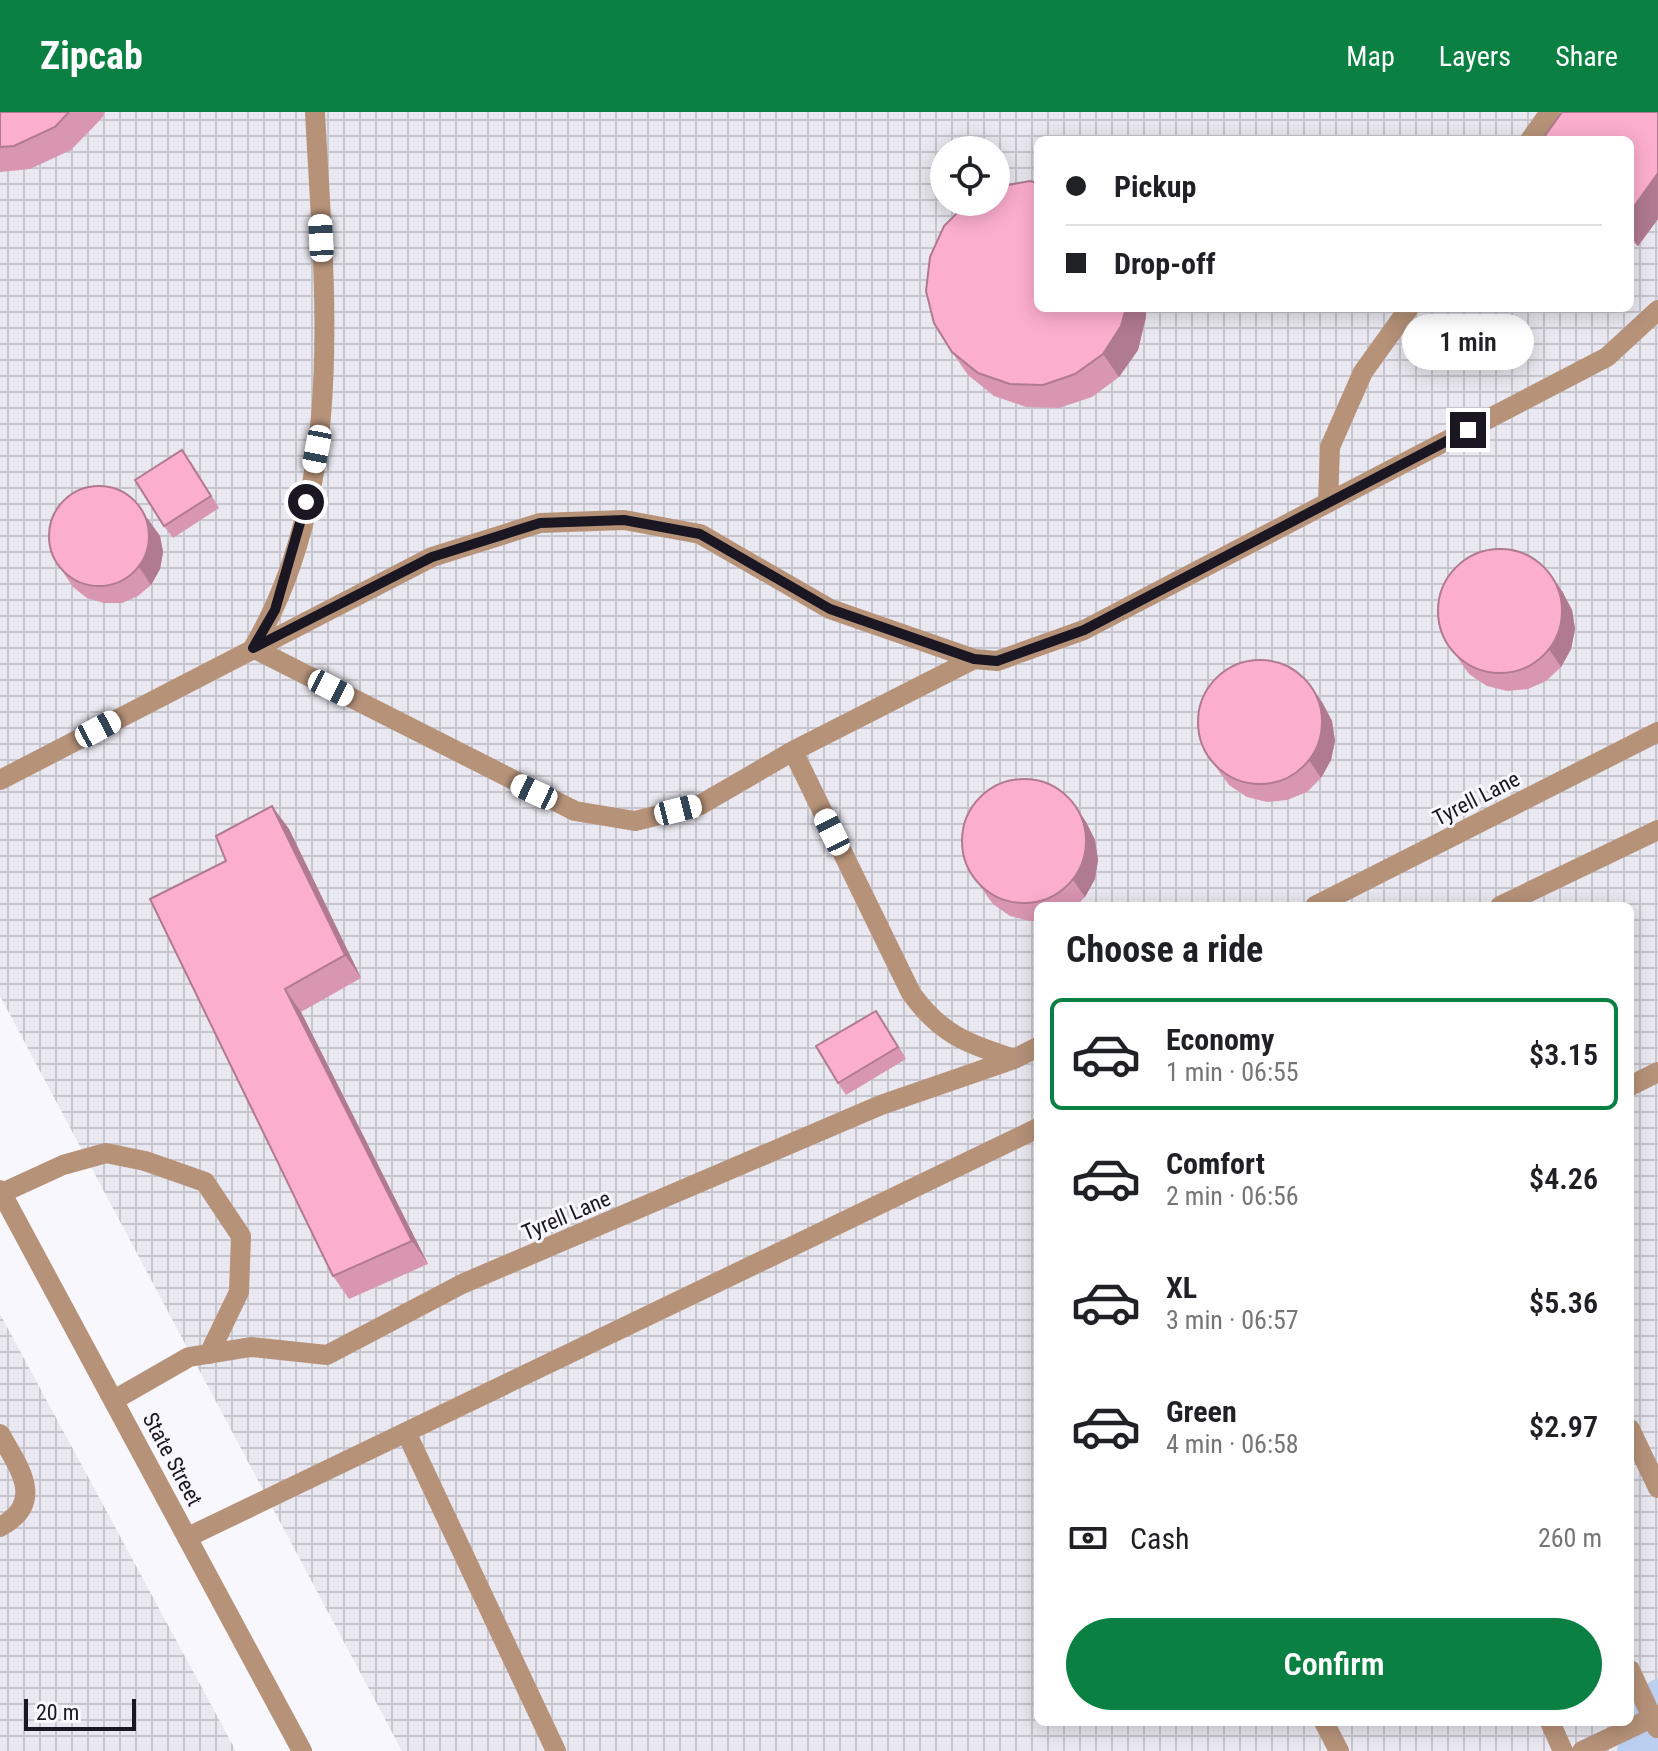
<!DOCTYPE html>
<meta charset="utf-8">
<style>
:root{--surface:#fff;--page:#f6f6f6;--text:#202124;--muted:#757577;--line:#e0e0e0;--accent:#0b8043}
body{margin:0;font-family:"Roboto Condensed",sans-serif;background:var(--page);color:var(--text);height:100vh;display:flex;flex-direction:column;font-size:30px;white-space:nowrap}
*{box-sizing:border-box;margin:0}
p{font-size:26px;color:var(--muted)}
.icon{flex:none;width:44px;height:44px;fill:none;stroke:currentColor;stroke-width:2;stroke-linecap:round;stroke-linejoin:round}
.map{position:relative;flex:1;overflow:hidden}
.details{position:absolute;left:1034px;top:790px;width:600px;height:824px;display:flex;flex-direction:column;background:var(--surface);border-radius:12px;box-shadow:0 4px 20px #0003}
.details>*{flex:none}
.guide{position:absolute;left:1034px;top:24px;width:600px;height:176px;border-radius:12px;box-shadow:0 4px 20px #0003;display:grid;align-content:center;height:176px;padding:0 32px;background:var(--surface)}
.buttons{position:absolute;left:930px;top:24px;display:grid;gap:16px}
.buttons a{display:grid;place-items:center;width:80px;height:80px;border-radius:50%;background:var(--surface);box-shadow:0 4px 20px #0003;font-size:40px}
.scale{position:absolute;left:24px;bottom:20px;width:112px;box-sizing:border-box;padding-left:8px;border:4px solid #1a1622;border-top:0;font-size:22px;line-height:28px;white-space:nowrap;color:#1a1622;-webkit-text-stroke:6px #f9f7fe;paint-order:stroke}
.end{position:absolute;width:36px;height:36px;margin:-18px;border:10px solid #1a1622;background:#fff;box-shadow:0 0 0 4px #fff}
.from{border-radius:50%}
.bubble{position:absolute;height:56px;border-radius:28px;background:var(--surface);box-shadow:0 4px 20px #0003;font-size:26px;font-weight:600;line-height:56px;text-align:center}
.car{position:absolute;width:24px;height:48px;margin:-24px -12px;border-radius:10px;box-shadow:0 0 6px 2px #0007;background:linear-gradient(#fff 24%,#345 0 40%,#fff 0 76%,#345 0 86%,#fff 0)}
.guide b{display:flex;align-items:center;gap:28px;height:76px;font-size:30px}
.guide b+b{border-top:2px solid var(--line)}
.guide i{width:20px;height:20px;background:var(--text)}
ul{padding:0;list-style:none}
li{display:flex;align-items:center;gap:24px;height:112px;margin:0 16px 12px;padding:0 16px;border:4px solid transparent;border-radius:12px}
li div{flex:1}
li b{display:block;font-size:30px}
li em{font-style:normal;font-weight:600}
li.current{border-color:var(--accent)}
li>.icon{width:72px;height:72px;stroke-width:1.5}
h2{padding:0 32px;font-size:36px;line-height:96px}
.pay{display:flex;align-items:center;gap:20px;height:88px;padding:0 32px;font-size:30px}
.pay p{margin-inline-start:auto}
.button{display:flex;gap:16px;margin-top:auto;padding:16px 32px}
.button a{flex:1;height:92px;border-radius:48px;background:var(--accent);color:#fff;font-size:32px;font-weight:600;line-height:92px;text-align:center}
header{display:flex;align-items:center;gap:48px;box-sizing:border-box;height:112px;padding:0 40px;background:var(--accent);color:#fff}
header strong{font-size:38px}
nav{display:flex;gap:44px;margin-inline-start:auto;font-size:28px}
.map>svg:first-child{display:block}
.industrial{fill:url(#industrial-grid);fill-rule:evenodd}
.water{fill:#bbd0f0}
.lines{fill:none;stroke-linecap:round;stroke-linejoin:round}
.minor{stroke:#b69279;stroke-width:20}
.wall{fill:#d996b1}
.shaded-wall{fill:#b07a90}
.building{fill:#fcaece;stroke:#b07a90;stroke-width:2}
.route{stroke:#1a1622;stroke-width:10}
.labels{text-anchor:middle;stroke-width:6;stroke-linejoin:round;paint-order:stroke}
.street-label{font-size:22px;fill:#1a1622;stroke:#f9f7fe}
</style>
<header>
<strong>Zipcab</strong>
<nav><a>Map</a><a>Layers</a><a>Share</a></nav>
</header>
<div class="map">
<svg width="1658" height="1639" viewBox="0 0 1658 1639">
<defs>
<pattern id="industrial-grid" width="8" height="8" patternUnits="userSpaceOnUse" patternTransform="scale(2)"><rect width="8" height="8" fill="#e9e7ef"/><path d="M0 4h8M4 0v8" fill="none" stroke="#c7c5cd"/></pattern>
</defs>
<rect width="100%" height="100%" fill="#f9f7fe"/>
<path class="industrial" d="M0,0H1658V1639H402L0,884ZM1038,28H1630V196H1038ZM944,38H996V90H944ZM1038,794H1630V1610H1038Z
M0,1202L236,1639H0Z"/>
<path class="water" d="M1658,1566V1639H1617L1622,1610H1630C1630,1589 1638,1574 1658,1566Z"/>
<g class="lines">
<path class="minor" d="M315,0C324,178 348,375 253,536L575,699L635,709L700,693L793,639L974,547
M1530,28L1550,0
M1328,391L1330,335L1363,260L1409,196
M793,639L911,881C941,923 967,931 1014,947
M0,668L432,445L540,411L624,408L700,422L830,497L974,547L997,549L1084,518L1607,245L1658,198
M1315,794L1658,620
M1500,794L1658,718
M1630,974L1658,960
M0,1078L302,1639
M2,1081L63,1053L106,1041L145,1049L205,1070L241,1124L239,1180L209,1242
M114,1288L189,1245L251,1235L327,1243L462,1172L881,993L1014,947L1038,935
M1630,1317L1658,1376
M406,1320L556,1639
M0,1322C19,1356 46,1390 0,1415
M188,1425L1038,1016
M1630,1558L1657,1616
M1324,1610L1339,1639
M1550,1610L1563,1639
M1582,1639L1658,1603"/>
</g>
<path class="wall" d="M0,0H105L102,6L71,38L30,57L0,60Z
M1658,0V107L1638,134L1630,128V28Z
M1146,205L1138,238L1119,265L1092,285L1059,296L1026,295L994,284L968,263L952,240Z
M191,350L219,396L173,426L164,414Z
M147,406L160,424L163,440L160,457L151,473L138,484L122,491H104L87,486L73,475L61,457Z
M1562,479L1572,498L1575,517L1571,537L1561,555L1546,569L1528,577L1507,579L1487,574L1469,562L1445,528Z
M1322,590L1332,609L1335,629L1331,648L1321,666L1307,680L1287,688L1267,690L1247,685L1229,673L1204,639Z
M1074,692L1086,710L1095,728L1098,748L1095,767L1085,785L1076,794H1038V809H1030L1010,804L993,792L968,758Z
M272,694L289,717L361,866L301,900L428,1152L349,1187L333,1164L226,749Z
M876,899L906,947L846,983L838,971Z"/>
<path class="shaded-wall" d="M1658,61V107L1638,134L1630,122V100Z
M1126,196H1146V205L1138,238L1119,265L1103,242Z
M147,406L160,424L163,440L160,457L151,473L139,455Z
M1550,462L1562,479L1572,498L1575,517L1571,537L1561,555L1549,537Z
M1310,573L1322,590L1332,609L1335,629L1331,648L1321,666L1309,648Z
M1074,692L1086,710L1095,728L1098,748L1095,767L1085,785L1073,768Z
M272,694L289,717L361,866L345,843Z
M285,877L301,900L428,1152L412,1129Z
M876,899L884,911L906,947L898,935Z"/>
<path class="building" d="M0,0H69L55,15L14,34L0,35Z
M1562,0H1658V61L1630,100V28H1542Z
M1030,69L1038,71V196H1126L1121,214L1103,242L1075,262L1043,273L1010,272L978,261L952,240L934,211L926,179L930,145L944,114L968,90H996V75Z
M182,338L211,384L164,414L135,368Z
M49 424a50 50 0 1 1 100 0a50 50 0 1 1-100 0Z
M1438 499a62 62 0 1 1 124 0a62 62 0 1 1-124 0Z
M1198 610a62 62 0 1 1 124 0a62 62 0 1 1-124 0Z
M962 729a62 62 0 1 1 124 0a62 62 0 1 1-124 0Z
M272,694L345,843L285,877L412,1129L333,1164L150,787L226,749L216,724Z
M876,899L898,935L838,971L816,934Z"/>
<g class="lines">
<path class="route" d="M306,390L275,498L253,536L432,445L540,411L624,408L700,422L830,497L974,547L997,549L1084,518L1468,318"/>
</g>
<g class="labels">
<g class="street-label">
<text transform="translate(1476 686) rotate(-27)" y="8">Tyrell Lane</text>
<text transform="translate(566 1103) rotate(-23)" y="8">Tyrell Lane</text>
<text transform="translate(173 1347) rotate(62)" y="8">State Street</text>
</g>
</g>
</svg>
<div class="buttons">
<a><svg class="icon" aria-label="locate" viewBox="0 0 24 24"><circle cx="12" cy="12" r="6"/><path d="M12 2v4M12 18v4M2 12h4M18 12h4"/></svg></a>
</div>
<div class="scale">20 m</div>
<i class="end from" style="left:306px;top:390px"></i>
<i class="end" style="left:1468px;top:318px"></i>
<div class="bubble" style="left:1402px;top:202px;width:132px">1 min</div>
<i class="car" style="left:321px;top:126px;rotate:357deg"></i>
<i class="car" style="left:317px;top:337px;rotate:191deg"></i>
<i class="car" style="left:331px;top:576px;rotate:117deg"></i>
<i class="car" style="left:98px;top:617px;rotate:62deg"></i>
<i class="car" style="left:534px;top:680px;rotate:295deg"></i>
<i class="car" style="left:678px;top:698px;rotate:76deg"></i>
<i class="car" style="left:832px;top:720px;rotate:334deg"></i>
<div class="guide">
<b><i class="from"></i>Pickup</b>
<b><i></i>Drop-off</b>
</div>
<section class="details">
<h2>Choose a ride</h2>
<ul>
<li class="current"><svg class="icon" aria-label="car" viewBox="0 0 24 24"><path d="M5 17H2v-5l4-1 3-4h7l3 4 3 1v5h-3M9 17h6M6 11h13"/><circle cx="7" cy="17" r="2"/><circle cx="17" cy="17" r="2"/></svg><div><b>Economy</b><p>1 min · 06:55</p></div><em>$3.15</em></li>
<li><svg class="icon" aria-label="car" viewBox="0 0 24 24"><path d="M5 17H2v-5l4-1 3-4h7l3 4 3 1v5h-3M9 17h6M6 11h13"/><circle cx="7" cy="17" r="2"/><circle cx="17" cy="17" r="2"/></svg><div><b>Comfort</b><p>2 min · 06:56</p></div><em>$4.26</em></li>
<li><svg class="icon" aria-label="car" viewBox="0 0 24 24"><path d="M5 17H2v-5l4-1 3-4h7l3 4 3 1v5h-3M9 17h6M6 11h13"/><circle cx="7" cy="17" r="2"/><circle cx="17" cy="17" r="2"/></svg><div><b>XL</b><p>3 min · 06:57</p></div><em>$5.36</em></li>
<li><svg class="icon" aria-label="car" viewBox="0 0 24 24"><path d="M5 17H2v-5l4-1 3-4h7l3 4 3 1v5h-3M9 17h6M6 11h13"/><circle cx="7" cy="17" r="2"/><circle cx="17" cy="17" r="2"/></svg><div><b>Green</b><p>4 min · 06:58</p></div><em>$2.97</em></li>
</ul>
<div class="pay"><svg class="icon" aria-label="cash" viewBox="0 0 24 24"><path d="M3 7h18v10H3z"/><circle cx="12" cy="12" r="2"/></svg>Cash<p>260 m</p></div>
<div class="button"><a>Confirm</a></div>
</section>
</div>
